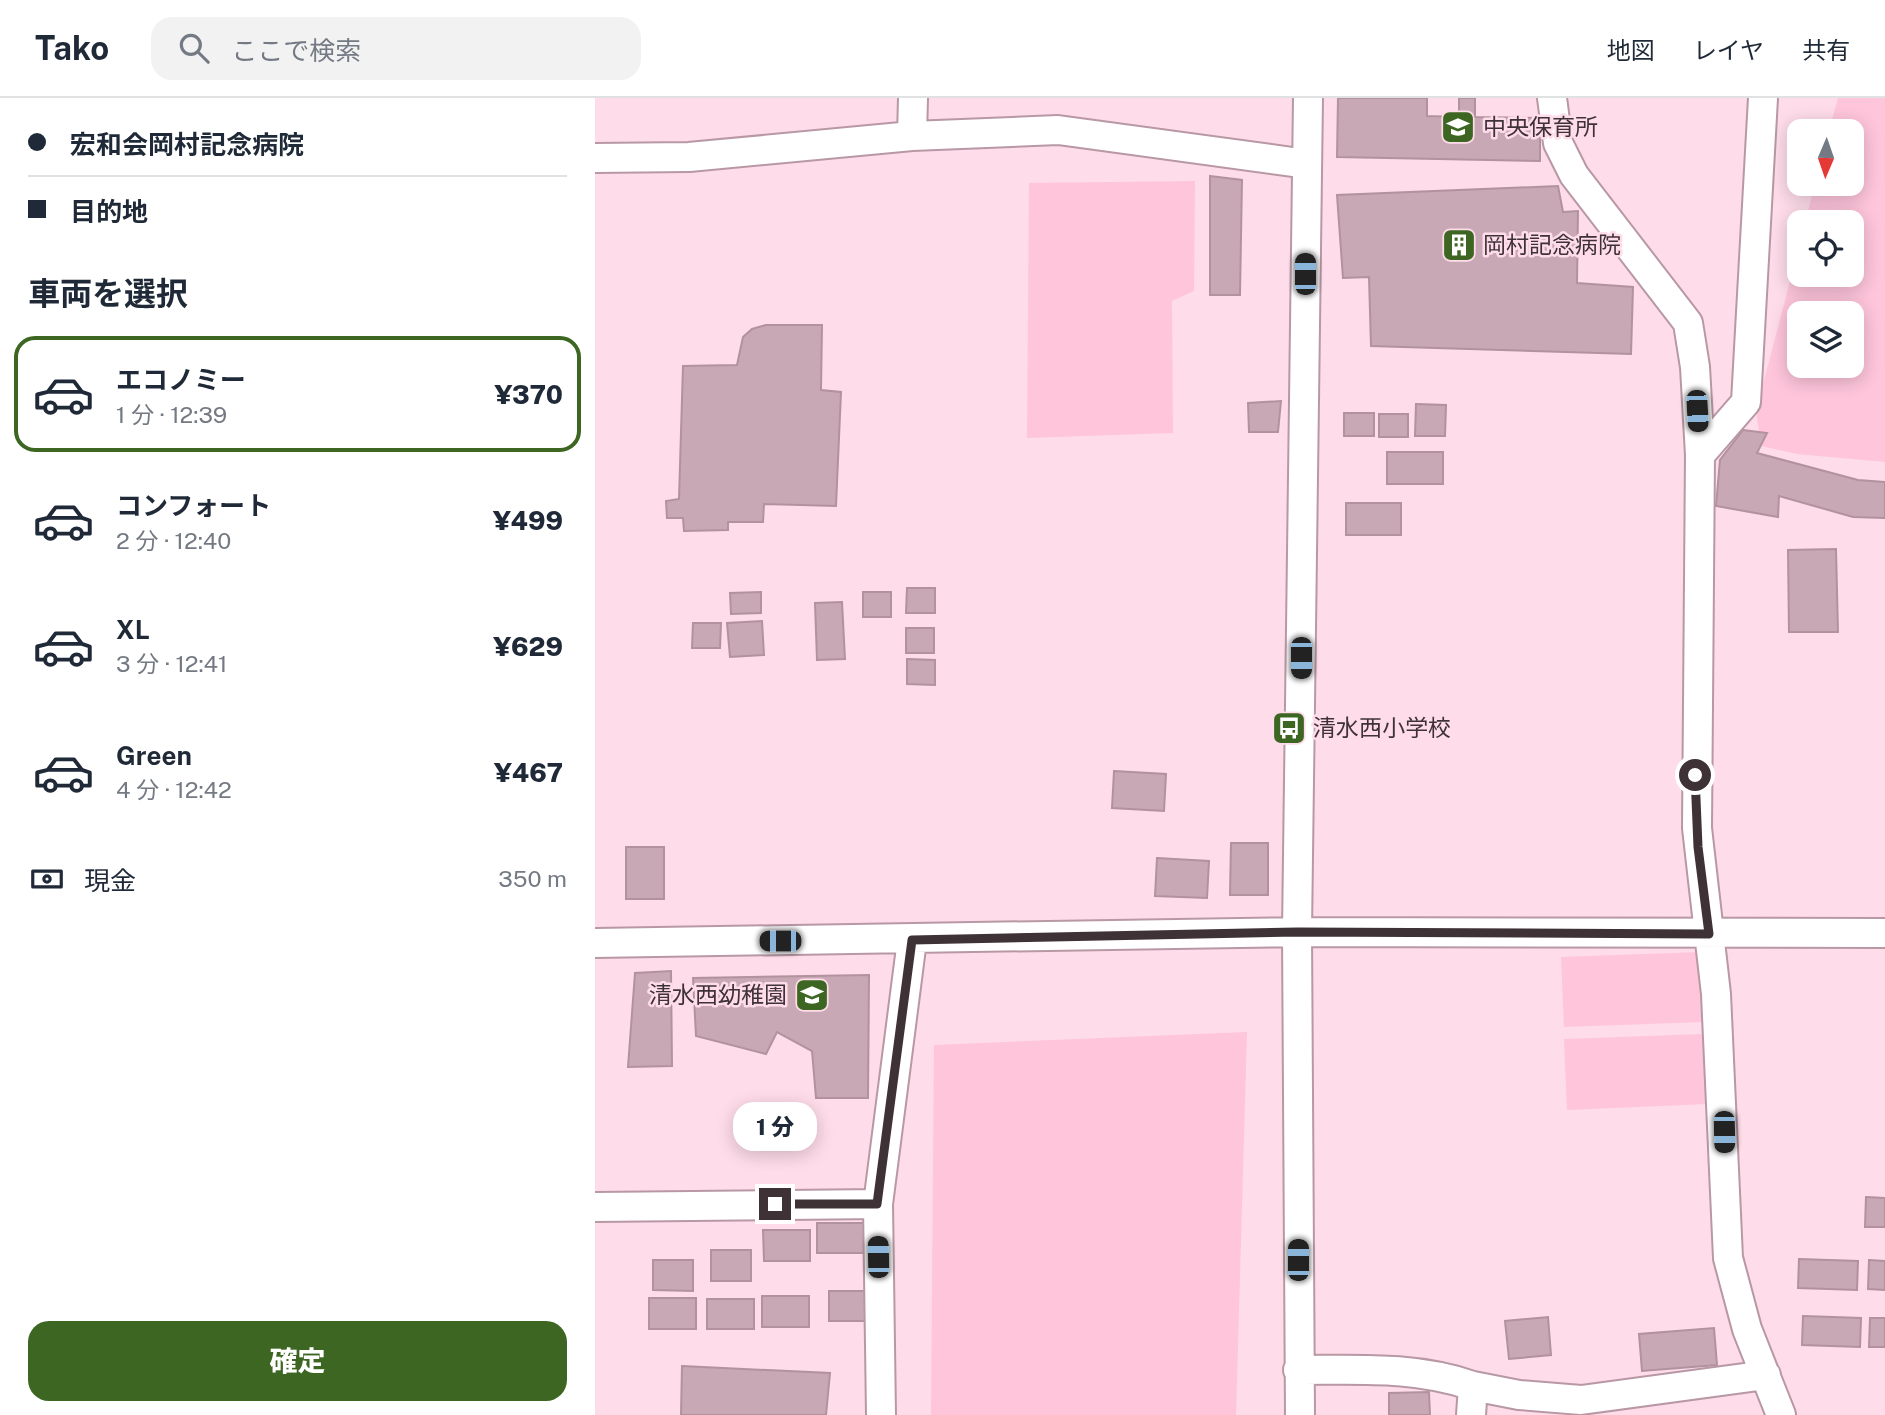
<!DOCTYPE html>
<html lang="ja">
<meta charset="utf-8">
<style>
:root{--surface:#fff;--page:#f2f2f3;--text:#1f2937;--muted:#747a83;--line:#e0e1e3;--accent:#3d6622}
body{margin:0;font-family:"Public Sans","Noto Sans JP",sans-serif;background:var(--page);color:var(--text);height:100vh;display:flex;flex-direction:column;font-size:26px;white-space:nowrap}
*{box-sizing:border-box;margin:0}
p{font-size:23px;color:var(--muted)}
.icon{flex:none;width:38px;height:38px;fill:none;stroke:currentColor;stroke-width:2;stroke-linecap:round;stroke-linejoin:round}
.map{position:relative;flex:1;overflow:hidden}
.details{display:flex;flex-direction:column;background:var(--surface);width:595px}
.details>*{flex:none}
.guide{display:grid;align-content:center;height:154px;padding:0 28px;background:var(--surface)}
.needle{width:46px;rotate:182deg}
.tools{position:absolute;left:1192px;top:21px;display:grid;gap:14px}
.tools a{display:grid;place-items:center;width:77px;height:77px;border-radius:14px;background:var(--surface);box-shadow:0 4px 18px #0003;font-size:35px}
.end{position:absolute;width:32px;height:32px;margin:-16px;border:9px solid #3f3237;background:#fff;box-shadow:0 0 0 4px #fff}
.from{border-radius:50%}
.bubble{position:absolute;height:49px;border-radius:21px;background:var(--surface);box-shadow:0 4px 18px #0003;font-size:23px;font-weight:800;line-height:49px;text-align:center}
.car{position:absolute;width:21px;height:42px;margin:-21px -10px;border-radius:9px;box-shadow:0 0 5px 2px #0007;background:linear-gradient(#222 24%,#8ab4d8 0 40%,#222 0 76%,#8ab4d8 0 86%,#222 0)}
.guide b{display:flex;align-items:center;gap:24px;height:66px;font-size:26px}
.guide b+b{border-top:2px solid var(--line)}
.guide i{width:18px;height:18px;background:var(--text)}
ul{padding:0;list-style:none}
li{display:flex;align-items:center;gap:21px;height:116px;margin:0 14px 10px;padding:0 14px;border:4px solid transparent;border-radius:21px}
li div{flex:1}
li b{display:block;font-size:26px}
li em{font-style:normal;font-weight:800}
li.selected{border-color:var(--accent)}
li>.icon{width:63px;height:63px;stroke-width:1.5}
h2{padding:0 28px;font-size:32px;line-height:84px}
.pay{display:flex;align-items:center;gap:18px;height:77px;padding:0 28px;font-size:26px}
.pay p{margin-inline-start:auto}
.action{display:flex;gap:14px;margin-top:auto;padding:14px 28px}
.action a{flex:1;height:80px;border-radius:21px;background:var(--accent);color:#fff;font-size:28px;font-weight:800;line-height:80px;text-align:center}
header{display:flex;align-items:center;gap:42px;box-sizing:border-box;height:98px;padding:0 35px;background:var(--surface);border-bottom:2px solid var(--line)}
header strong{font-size:33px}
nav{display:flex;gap:38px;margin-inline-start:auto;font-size:24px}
.search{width:490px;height:63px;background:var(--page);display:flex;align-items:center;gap:18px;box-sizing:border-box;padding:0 24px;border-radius:21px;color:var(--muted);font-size:26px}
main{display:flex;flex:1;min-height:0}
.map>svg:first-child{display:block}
.green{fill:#fec5db;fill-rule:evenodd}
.building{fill:#c8a8b4;stroke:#b1929e;stroke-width:2}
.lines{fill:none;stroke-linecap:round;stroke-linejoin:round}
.minor-casing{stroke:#b898a5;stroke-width:32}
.minor{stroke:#fff;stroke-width:28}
.route{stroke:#3f3237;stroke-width:9}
.labels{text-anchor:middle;stroke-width:5;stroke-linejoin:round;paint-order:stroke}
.poi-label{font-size:23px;fill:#3f3237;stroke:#fedce9;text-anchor:start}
</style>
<header>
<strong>Tako</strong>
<div class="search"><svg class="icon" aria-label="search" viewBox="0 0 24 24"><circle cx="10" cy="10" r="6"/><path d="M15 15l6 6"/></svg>ここで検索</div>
<nav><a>地図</a><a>レイヤ</a><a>共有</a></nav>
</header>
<main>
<section class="details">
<div class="guide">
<b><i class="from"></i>宏和会岡村記念病院</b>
<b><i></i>目的地</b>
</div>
<h2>車両を選択</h2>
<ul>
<li class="selected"><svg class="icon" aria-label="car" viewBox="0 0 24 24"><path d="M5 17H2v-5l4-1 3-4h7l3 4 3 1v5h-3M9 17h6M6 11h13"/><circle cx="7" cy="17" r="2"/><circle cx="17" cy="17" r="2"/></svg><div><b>エコノミー</b><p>1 分 · 12:39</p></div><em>¥370</em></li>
<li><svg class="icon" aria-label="car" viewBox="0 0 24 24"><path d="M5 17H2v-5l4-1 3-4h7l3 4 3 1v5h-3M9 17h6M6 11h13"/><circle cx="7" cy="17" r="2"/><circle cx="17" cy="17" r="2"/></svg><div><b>コンフォート</b><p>2 分 · 12:40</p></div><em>¥499</em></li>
<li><svg class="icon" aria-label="car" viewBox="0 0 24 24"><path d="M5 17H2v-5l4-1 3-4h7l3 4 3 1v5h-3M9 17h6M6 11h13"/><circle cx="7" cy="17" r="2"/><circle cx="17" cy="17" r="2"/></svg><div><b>XL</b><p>3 分 · 12:41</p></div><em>¥629</em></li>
<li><svg class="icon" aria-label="car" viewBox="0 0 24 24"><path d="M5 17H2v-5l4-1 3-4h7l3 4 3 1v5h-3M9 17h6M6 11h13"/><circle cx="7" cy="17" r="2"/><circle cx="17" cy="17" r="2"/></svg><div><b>Green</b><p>4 分 · 12:42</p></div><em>¥467</em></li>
</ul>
<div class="pay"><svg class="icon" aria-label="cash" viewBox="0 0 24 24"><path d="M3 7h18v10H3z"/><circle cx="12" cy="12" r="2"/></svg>現金<p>350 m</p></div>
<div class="action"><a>確定</a></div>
</section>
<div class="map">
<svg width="1290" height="1317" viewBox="0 0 1290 1317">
<rect width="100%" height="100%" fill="#fedce9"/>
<path class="green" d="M1243,0H1290V364L1202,356L1166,348L1161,313L1204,149V177H1256V124H1210L1220,86H1256V33H1234ZM1204,215H1256V268H1204Z
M600,83L599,193L577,203L578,335L432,340L434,85Z
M1106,854L1108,924L969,929L966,859Z
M652,934L641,1317H336L339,947Z
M1109,936L1112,1006L972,1012L969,941Z"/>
<path class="building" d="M743,0H832V18L864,19V0H880V19L945,20V63L742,59Z
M615,78L647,82L645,197H615Z
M963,88L968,114L983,113L982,185L1038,189L1036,256L776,248L774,179L748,180L742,97Z
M171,227H227L226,292L246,294L241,408L169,406L168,424H133V432L89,433L88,420H72L71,403L84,401L88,268L142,267L148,239L157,231Z
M686,303L683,334H654L653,305Z
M821,306L851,307L850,338H820Z
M749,315H779V338H749Z
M784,316H813V339H784Z
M1148,332L1172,335L1162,355L1263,382L1290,384V420L1258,419L1184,398L1183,419L1121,408L1125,362Z
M792,354H848V386H792Z
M751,405H806V437H751Z
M1241,451L1243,534H1194L1193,452Z
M312,490H340V515H311Z
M166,494V515L136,516L135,495Z
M268,494H296V519H268Z
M247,504L250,561L222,562L220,505Z
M167,523L169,557L135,559L132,525Z
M98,525H126L125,550H97Z
M311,530H339V555H311Z
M312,561L340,562V587L312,586Z
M519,673L571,676L569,713L517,710Z
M636,745H673V797H635Z
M31,749H69V801H31Z
M562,760L614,763L612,800L560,798Z
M76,873L77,968L33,969L40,875Z
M274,877L273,1000H221L217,953L182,934L171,956L101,938L98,880Z
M1271,1099L1290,1100V1129H1270Z
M222,1125H269V1155H222Z
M168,1132H215V1163H169Z
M116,1152H156V1183H116Z
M1204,1161L1263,1163L1262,1192L1203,1190Z
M58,1162H98V1193L58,1192Z
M1274,1162L1290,1163V1192L1273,1191Z
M234,1193H281V1223H234Z
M167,1198H214V1229H167Z
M54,1200H101V1231H54Z
M112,1201H159V1231H112Z
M1208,1218L1266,1220L1265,1249L1207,1247Z
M953,1219L956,1257L914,1261L910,1223Z
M1275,1220H1290V1249H1274Z
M1119,1230L1122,1267L1047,1273L1044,1236Z
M87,1268L235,1275L231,1317H86Z
M834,1294L835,1317H794V1295Z"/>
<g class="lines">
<g class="minor-casing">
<path id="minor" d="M957,0L963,45L979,77L1093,225L1100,269L1105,357L1102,730L1121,896L1133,1160L1152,1231L1186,1317
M317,38L318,0
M0,60L94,59L317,38L463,32L712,66
M1105,357L1151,304L1168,0
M0,845L702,834L1290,835
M0,1109L283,1106
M703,1272C762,1272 821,1268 878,1288L876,1317
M878,1288L924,1297L986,1302L1171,1277
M286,1317L283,1106L317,842
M705,1317L702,834L713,0"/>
</g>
<use href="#minor" class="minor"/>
</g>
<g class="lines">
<path class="route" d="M180,1106H282L317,842L702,834L1114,836L1103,749L1100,677"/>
</g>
<defs>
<g id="school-square" transform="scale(1.75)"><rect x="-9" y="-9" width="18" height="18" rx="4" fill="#3d6622" stroke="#fedce9"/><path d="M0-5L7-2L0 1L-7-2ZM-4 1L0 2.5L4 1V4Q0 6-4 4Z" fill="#fff"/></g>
<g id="building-square" transform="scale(1.75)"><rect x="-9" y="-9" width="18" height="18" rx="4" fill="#3d6622" stroke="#fedce9"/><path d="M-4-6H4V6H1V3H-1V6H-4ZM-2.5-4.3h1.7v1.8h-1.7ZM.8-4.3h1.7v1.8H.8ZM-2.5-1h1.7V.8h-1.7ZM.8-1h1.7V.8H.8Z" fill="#fff"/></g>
<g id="bus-square" transform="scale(1.75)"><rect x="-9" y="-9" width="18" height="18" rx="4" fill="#3d6622" stroke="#fedce9"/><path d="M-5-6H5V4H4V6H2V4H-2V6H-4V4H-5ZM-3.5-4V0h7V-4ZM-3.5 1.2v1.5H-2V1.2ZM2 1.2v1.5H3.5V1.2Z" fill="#fff"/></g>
</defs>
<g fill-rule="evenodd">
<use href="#school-square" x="863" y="29"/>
<use href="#building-square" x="864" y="147"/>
<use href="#bus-square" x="694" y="630"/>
<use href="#school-square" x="217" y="897"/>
</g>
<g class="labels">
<g class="poi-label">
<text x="888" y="37">中央保育所</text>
<text x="888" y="155">岡村記念病院</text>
<text x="718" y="638">清水西小学校</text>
<text x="192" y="905" text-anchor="end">清水西幼稚園</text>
</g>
</g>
</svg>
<div class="tools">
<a><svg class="needle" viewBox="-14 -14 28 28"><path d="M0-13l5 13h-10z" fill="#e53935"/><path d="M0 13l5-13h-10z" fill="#747a83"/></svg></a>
<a><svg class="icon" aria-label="locate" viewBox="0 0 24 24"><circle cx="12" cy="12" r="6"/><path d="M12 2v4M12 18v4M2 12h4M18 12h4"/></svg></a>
<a><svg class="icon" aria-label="layers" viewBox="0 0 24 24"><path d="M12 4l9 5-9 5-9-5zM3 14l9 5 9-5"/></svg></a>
</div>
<i class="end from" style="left:1100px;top:677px"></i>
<i class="end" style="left:180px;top:1106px"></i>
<div class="bubble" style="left:138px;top:1004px;width:84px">1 分</div>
<i class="car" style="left:710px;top:176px;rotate:0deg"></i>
<i class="car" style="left:1102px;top:313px;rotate:177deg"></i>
<i class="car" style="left:706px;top:560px;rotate:180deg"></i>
<i class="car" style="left:185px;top:843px;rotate:270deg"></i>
<i class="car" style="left:1129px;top:1034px;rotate:179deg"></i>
<i class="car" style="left:283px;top:1159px;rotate:359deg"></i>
<i class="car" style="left:703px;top:1162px;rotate:0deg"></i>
</div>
</main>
